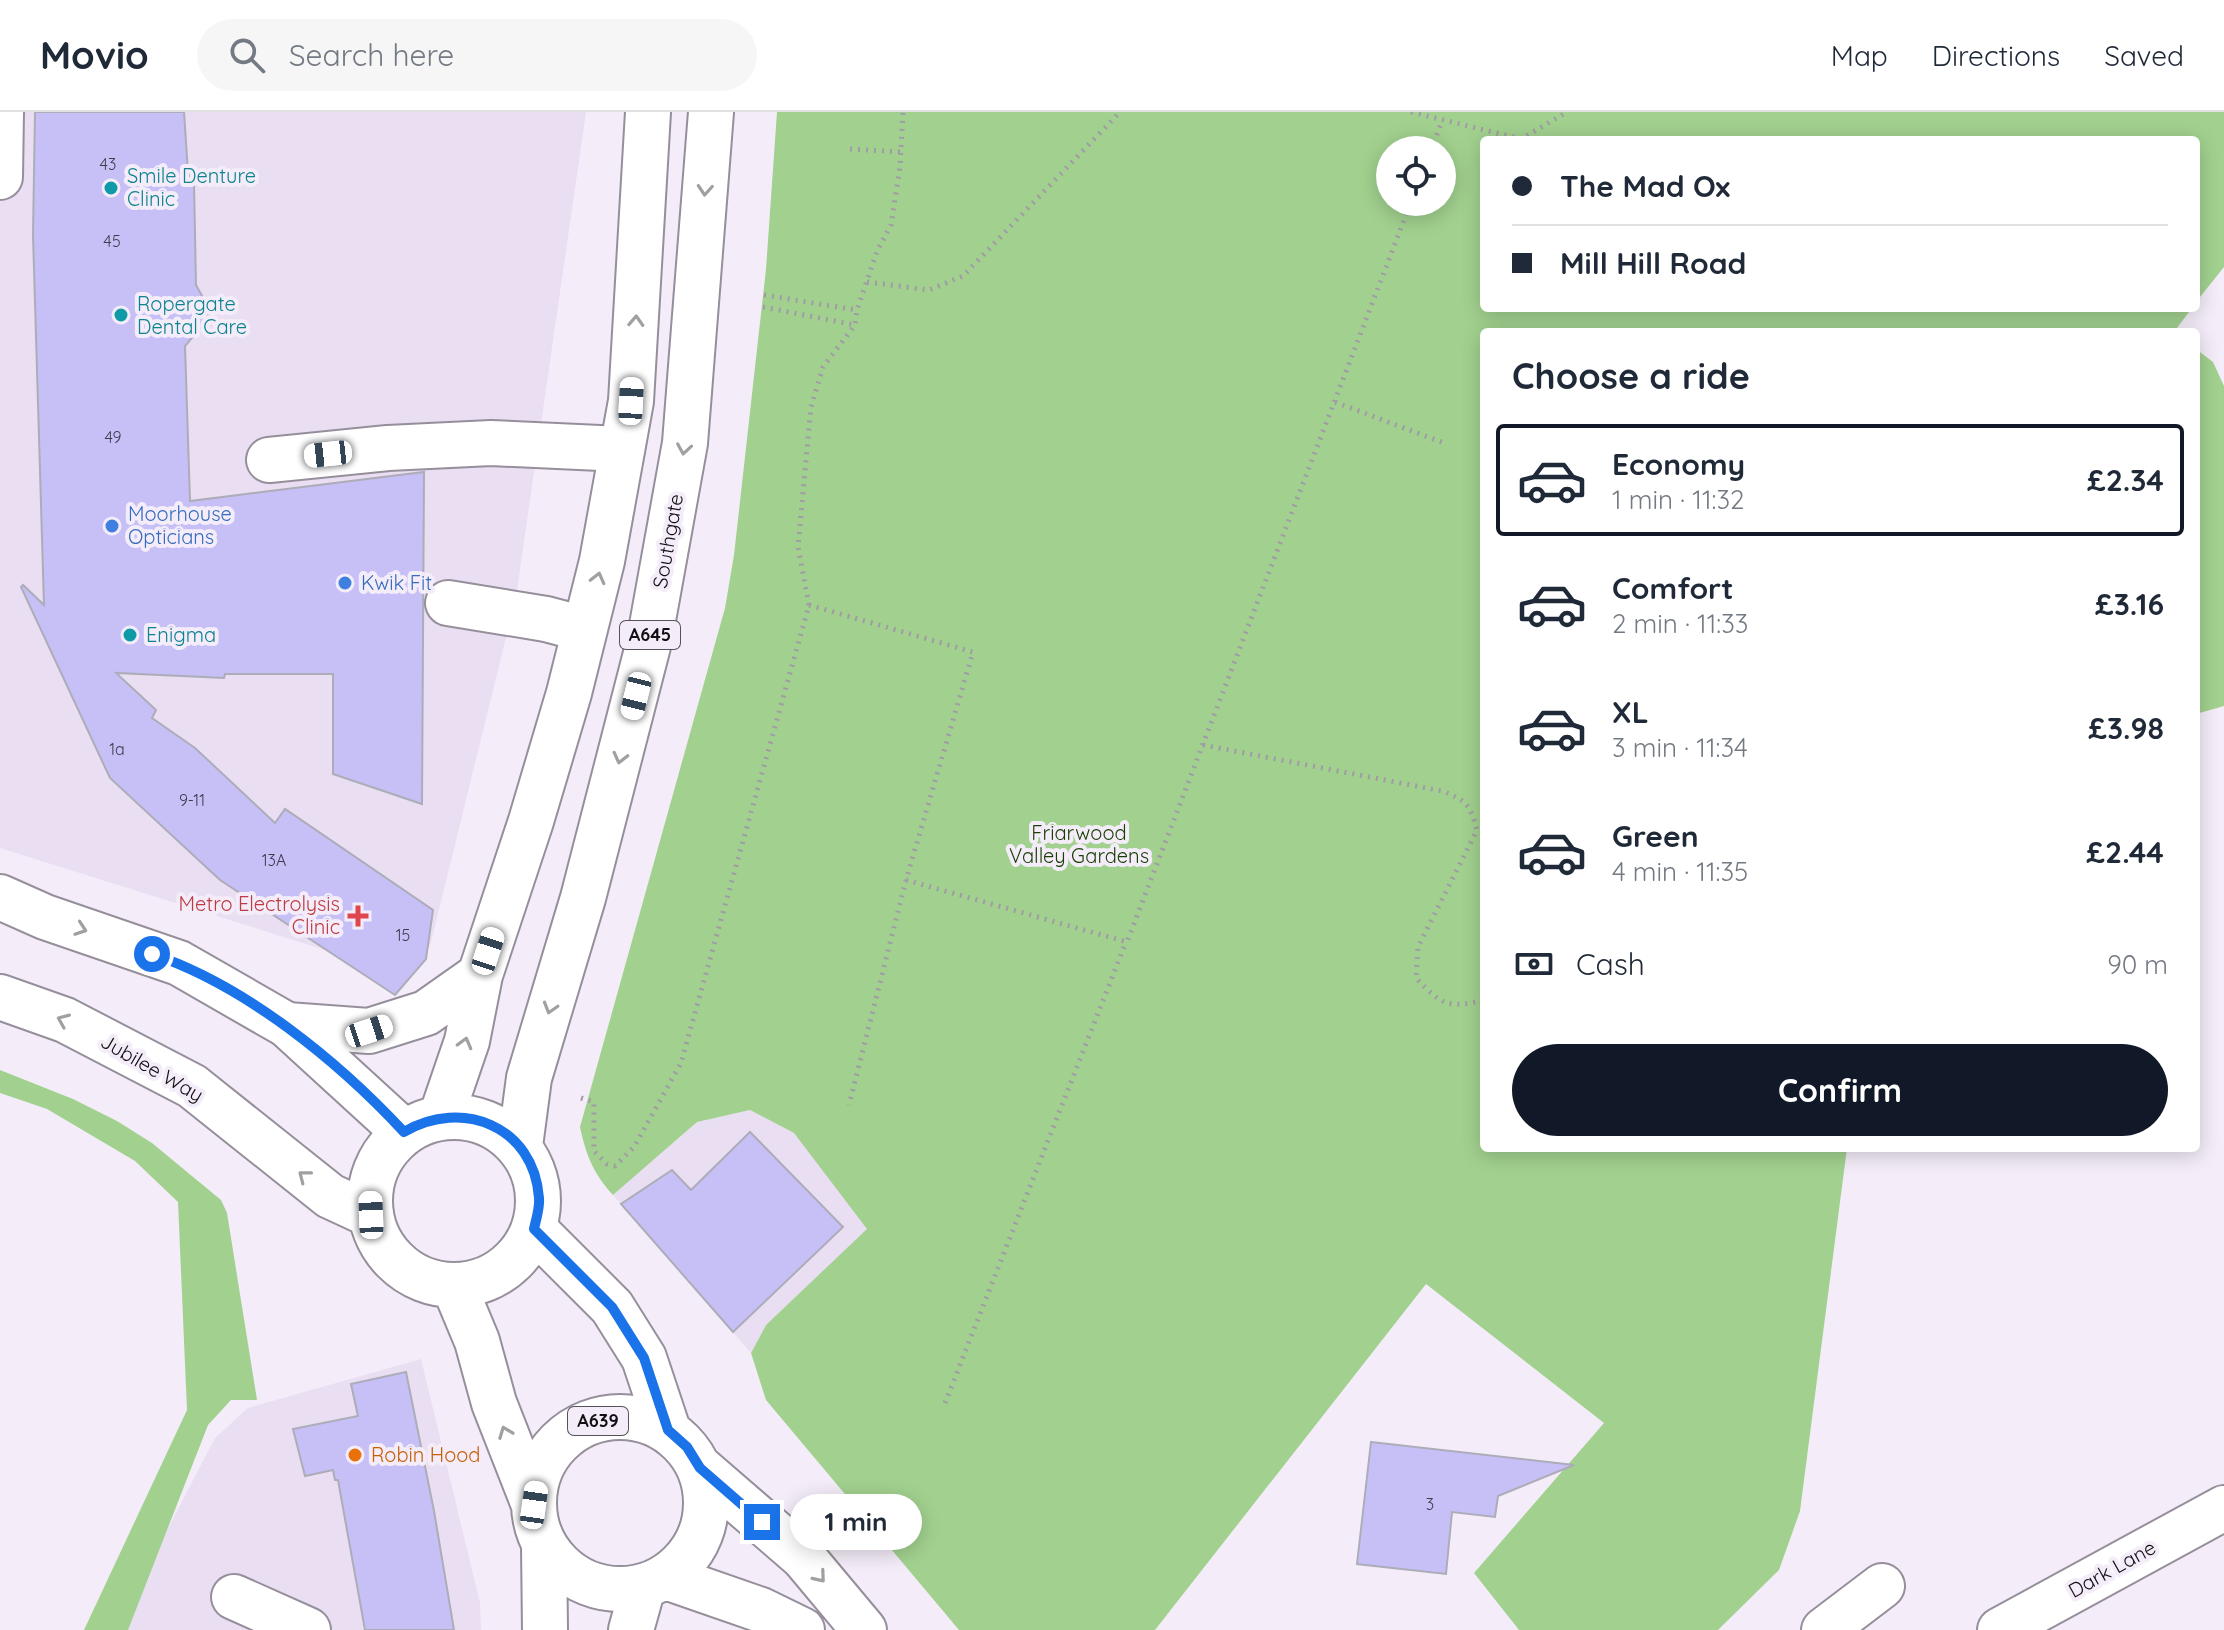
<!DOCTYPE html>
<meta charset="utf-8">
<style>
:root{--surface:#fff;--page:#f6f6f7;--text:#1f2937;--muted:#747a83;--line:#e0e1e3;--accent:#111827}
body{margin:0;font-family:Quicksand,sans-serif;background:var(--page);color:var(--text);height:100vh;display:flex;flex-direction:column;font-size:30px;white-space:nowrap}
*{box-sizing:border-box;margin:0}
p{font-size:26px;color:var(--muted)}
.icon{flex:none;width:44px;height:44px;fill:none;stroke:currentColor;stroke-width:2;stroke-linecap:round;stroke-linejoin:round}
.map{position:relative;flex:1;overflow:hidden}
.panel{position:absolute;left:1480px;top:216px;width:720px;height:824px;display:flex;flex-direction:column;background:var(--surface);border-radius:8px;box-shadow:0 4px 20px #0003}
.panel>*{flex:none}
.hud{position:absolute;left:1480px;top:24px;width:720px;height:176px;border-radius:8px;box-shadow:0 4px 20px #0003;display:grid;align-content:center;height:176px;padding:0 32px;background:var(--surface)}
.tools{position:absolute;left:1376px;top:24px;display:grid;gap:16px}
.tools a{display:grid;place-items:center;width:80px;height:80px;border-radius:50%;background:var(--surface);box-shadow:0 4px 20px #0003;font-size:40px}
.end{position:absolute;width:36px;height:36px;margin:-18px;border:10px solid #1a73e8;background:#fff;box-shadow:0 0 0 4px #fff}
.from{border-radius:50%}
.bubble{position:absolute;height:56px;border-radius:28px;background:var(--surface);box-shadow:0 4px 20px #0003;font-size:26px;font-weight:800;line-height:56px;text-align:center}
.car{position:absolute;width:24px;height:48px;margin:-24px -12px;border-radius:10px;box-shadow:0 0 6px 2px #0007;background:linear-gradient(#fff 24%,#345 0 40%,#fff 0 76%,#345 0 86%,#fff 0)}
.hud b{display:flex;align-items:center;gap:28px;height:76px;font-size:30px}
.hud b+b{border-top:2px solid var(--line)}
.hud i{width:20px;height:20px;background:var(--text)}
ul{padding:0;list-style:none}
li{display:flex;align-items:center;gap:24px;height:112px;margin:0 16px 12px;padding:0 16px;border:4px solid transparent;border-radius:8px}
li div{flex:1}
li b{display:block;font-size:30px}
li em{font-style:normal;font-weight:800}
li.active{border-color:var(--accent)}
li>.icon{width:72px;height:72px;stroke-width:1.5}
h2{padding:0 32px;font-size:36px;line-height:96px}
.pay{display:flex;align-items:center;gap:20px;height:88px;padding:0 32px;font-size:30px}
.pay p{margin-inline-start:auto}
.cta{display:flex;gap:16px;margin-top:auto;padding:16px 32px}
.cta a{flex:1;height:92px;border-radius:48px;background:var(--accent);color:#fff;font-size:32px;font-weight:800;line-height:92px;text-align:center}
header{display:flex;align-items:center;gap:48px;box-sizing:border-box;height:112px;padding:0 40px;background:var(--surface);border-bottom:2px solid var(--line)}
header strong{font-size:38px}
nav{display:flex;gap:44px;margin-inline-start:auto;font-size:28px}
.search{width:560px;height:72px;background:var(--page);display:flex;align-items:center;gap:20px;box-sizing:border-box;padding:0 28px;border-radius:44px;color:var(--muted);font-size:30px}
.map>svg:first-child{display:block}
.built{fill:#e9def2}
.green{fill:#a2d18f;fill-rule:evenodd}
.building{fill:#c7c0f7;stroke:#adacb9;stroke-width:2}
.lines{fill:none;stroke-linecap:round;stroke-linejoin:round}
.minor-casing{stroke:#968f9b;stroke-width:48}
.major-casing{stroke:#968f9b;stroke-width:48}
.highway-casing{stroke:#968f9b;stroke-width:48}
.path{stroke:#a19ba5;stroke-width:5;stroke-dasharray:2 6;stroke-linecap:butt}
.minor{stroke:#fff;stroke-width:44}
.major{stroke:#fff;stroke-width:44}
.highway{stroke:#fff;stroke-width:44}
.oneway{stroke:#a19fa1}
.route{stroke:#1a73e8;stroke-width:10}
.culture-dot{fill:#0f9aa8;stroke:#f4edf9;stroke-width:3}
.shop-dot{fill:#3f7fe0;stroke:#f4edf9;stroke-width:3}
.health-dot{fill:#e0444e;stroke:#f4edf9;stroke-width:3}
.food-dot{fill:#e8710a;stroke:#f4edf9;stroke-width:3}
.labels{text-anchor:middle;stroke-width:8;stroke-linejoin:round;paint-order:stroke}
.number-label{font-size:16px;fill:#403c4e}
.shield{fill:#f4edf9;stroke:#565259;stroke-width:2}
.shield-label{font-size:18px;font-weight:bold;fill:#131015}
.culture-label{font-size:20px;fill:#0d838f;stroke:#f4edf9;text-anchor:start}
.shop-label{font-size:20px;fill:#366cbe;stroke:#f4edf9;text-anchor:start}
.street-label{font-size:20px;fill:#131015;stroke:#f4edf9}
.park-label{font-size:20px;fill:#183e03;stroke:#f4edf9}
.health-label{font-size:20px;fill:#be3a42;stroke:#f4edf9;text-anchor:end}
.food-label{font-size:20px;fill:#c56008;stroke:#f4edf9;text-anchor:start}
</style>
<header>
<strong>Movio</strong>
<div class="search"><svg class="icon" aria-label="search" viewBox="0 0 24 24"><circle cx="10" cy="10" r="6"/><path d="M15 15l6 6"/></svg>Search here</div>
<nav><a>Map</a><a>Directions</a><a>Saved</a></nav>
</header>
<div class="map">
<svg width="2224" height="1518" viewBox="0 0 2224 1518">
<rect width="100%" height="100%" fill="#f4edf9"/>
<path class="built" d="M0,0H586L516,485L430,834L395,860L0,736Z
M750,998L794,1021L868,1117L766,1213L751,1241L613,1083L697,1010Z
M421,1247L480,1491L481,1518H115L215,1326L248,1296Z"/>
<path class="green" d="M777,0H2224V155L2196,190V28H1484V196H2192L2174,220H1484V1036H1847L1800,1399L1779,1458L1718,1518H1519L1474,1461L1604,1311L1426,1172L1155,1518H959L766,1288L751,1241L766,1213L867,1117L794,1021L750,998L697,1010L613,1083C593,1061 586,1043 580,1015L725,496L734,443L766,157ZM1390,38H1442V90H1390Z
M2196,237L2213,250L2224,274V594L2196,602Z
M0,958L73,987L117,1009L152,1031L221,1088L227,1101L257,1288H231L208,1313L128,1518H84L187,1298L178,1090L135,1049L47,997L0,981Z"/>
<path class="building" d="M35,0H184L188,61L194,71L196,173L212,202L185,234L190,389L424,360L422,692L333,662V562H225L224,566L116,561L156,598L152,606L195,636L275,711L285,697L433,798L426,847L395,883L220,768L110,666L21,475L23,473L44,493L33,123Z
M750,1020L843,1115L733,1220L621,1092L672,1058L691,1078Z
M406,1260L434,1399L454,1518H365L338,1368H335L333,1358L305,1364L293,1317L358,1304L351,1272Z
M1371,1330L1574,1353L1498,1384L1495,1405L1452,1400L1446,1462L1357,1452Z"/>
<g class="lines">
<g class="minor-casing">
<path id="minor" d="M0,65L1,0
M269,348L388,336L491,331L622,337
M448,491L546,507L584,517
M234,1485L308,1518
M1824,1518L1882,1474
M2000,1518L2224,1396"/>
</g>
<g class="major-casing">
<path id="major" d="M0,785L45,805L179,851L287,913L404,1020
M0,885L65,908L192,974L330,1084L371,1103
M544,1434L545,1518
M631,1518L643,1475"/>
</g>
<g class="highway-casing">
<path id="highway" d="M287,913L369,919L426,901L480,863
M370 1089a84 84 0 1 1 168 0a84 84 0 1 1-168 0Z
M441,1005L467,929L480,863L531,709L569,581L602,449L631,289L648,0
M520,1034L529,966L583,786L649,530L685,331L711,0
M534,1117L612,1195L644,1246L668,1318
M454,1174L477,1229L494,1291L534,1393
M534 1391a86 86 0 1 1 172 0a86 86 0 1 1-172 0Z
M700,1356L803,1445L864,1518
M666,1465L761,1498L802,1518"/>
</g>
<path class="path" d="M1411,0L1521,27L1567,0
M850,37L901,40
M1431,38L1442,9
M867,170L929,178L963,164L1120,0
M764,183L857,198
M763,195L855,213
M1335,290L1444,331
M809,493L973,540L906,768L849,993
M1203,633L1442,679C1466,688 1470,693 1477,718L1418,835L1416,866C1442,893 1447,897 1484,888
M906,768L1127,830L1411,90
M581,986L594,990V1039L607,1052L615,1054L634,1035L681,951L809,493L798,435L811,295L823,255L855,213L857,198L877,139L891,113L900,55L903,0
M945,1291L1126,830"/>
<use href="#minor" class="minor"/>
<use href="#major" class="major"/>
<use href="#highway" class="highway"/>
</g>
<defs><path id="oneway-chevron" d="M-2-3.5L2.5 0L-2 3.5" fill="none" stroke-width="1.6" stroke-linecap="round" stroke-linejoin="round" transform="scale(2)"/></defs>
<g class="oneway">
<use href="#oneway-chevron" transform="translate(705 78) rotate(94)"/>
<use href="#oneway-chevron" transform="translate(636 209) rotate(-87)"/>
<use href="#oneway-chevron" transform="translate(684 337) rotate(99)"/>
<use href="#oneway-chevron" transform="translate(598 466) rotate(-76)"/>
<use href="#oneway-chevron" transform="translate(620 646) rotate(104)"/>
<use href="#oneway-chevron" transform="translate(81 817) rotate(19)"/>
<use href="#oneway-chevron" transform="translate(550 896) rotate(107)"/>
<use href="#oneway-chevron" transform="translate(63 908) rotate(-157)"/>
<use href="#oneway-chevron" transform="translate(465 931) rotate(-75)"/>
<use href="#oneway-chevron" transform="translate(304 1064) rotate(-142)"/>
<use href="#oneway-chevron" transform="translate(505 1320) rotate(-111)"/>
<use href="#oneway-chevron" transform="translate(820 1465) rotate(50)"/>
</g>
<g class="lines">
<path class="route" d="M152,842C245,873 338,949 404,1020C462,986 534,1014 539,1086C540,1096 536,1107 534,1117L612,1195L644,1246L668,1318L687,1335L700,1356L762,1410"/>
</g>
<g class="culture-dot">
<circle cx="111" cy="76" r="8"/>
<circle cx="121" cy="203" r="8"/>
<circle cx="130" cy="523" r="8"/>
</g>
<g class="shop-dot">
<circle cx="112" cy="414" r="8"/>
<circle cx="345" cy="471" r="8"/>
</g>
<path class="health-dot" d="M354 792h8v8h8v8h-8v8h-8v-8h-8v-8h8z"/>
<circle class="food-dot" cx="355" cy="1343" r="8"/>
<g class="labels">
<g class="number-label">
<text x="108" y="58">43</text>
<text x="112" y="135">45</text>
<text x="113" y="331">49</text>
<text x="117" y="643">1a</text>
<text x="192" y="694">9-11</text>
<text x="274" y="754">13A</text>
<text x="403" y="829">15</text>
<text x="1430" y="1398">3</text>
</g>
<g class="shield">
<rect x="620" y="509" width="60" height="28" rx="6"/>
<rect x="568" y="1295" width="60" height="28" rx="6"/>
</g>
<g class="shield-label">
<text x="650" y="529">A645</text>
<text x="598" y="1315">A639</text>
</g>
<g class="culture-label">
<text x="127" y="71">Smile Denture<tspan x="127" dy="23">Clinic</tspan></text>
<text x="137" y="199">Ropergate<tspan x="137" dy="23">Dental Care</tspan></text>
<text x="146" y="530">Enigma</text>
</g>
<g class="shop-label">
<text x="128" y="409">Moorhouse<tspan x="128" dy="23">Opticians</tspan></text>
<text x="361" y="478">Kwik Fit</text>
</g>
<g class="street-label">
<text transform="translate(668 429) rotate(-80)" y="7">Southgate</text>
<text transform="translate(152 956) rotate(30)" y="7">Jubilee Way</text>
<text transform="translate(2112 1457) rotate(-29)" y="7">Dark Lane</text>
</g>
<g class="park-label">
<text x="1079" y="728">Friarwood<tspan x="1079" dy="23">Valley Gardens</tspan></text>
</g>
<g class="health-label">
<text x="340" y="799">Metro Electrolysis<tspan x="340" dy="23">Clinic</tspan></text>
</g>
<g class="food-label">
<text x="371" y="1350">Robin Hood</text>
</g>
</g>
</svg>
<div class="tools">
<a><svg class="icon" aria-label="locate" viewBox="0 0 24 24"><circle cx="12" cy="12" r="6"/><path d="M12 2v4M12 18v4M2 12h4M18 12h4"/></svg></a>
</div>
<i class="end from" style="left:152px;top:842px"></i>
<i class="end" style="left:762px;top:1410px"></i>
<div class="bubble" style="left:790px;top:1382px;width:132px">1 min</div>
<i class="car" style="left:631px;top:289px;rotate:3deg"></i>
<i class="car" style="left:328px;top:342px;rotate:264deg"></i>
<i class="car" style="left:636px;top:584px;rotate:194deg"></i>
<i class="car" style="left:488px;top:839px;rotate:18deg"></i>
<i class="car" style="left:369px;top:919px;rotate:72deg"></i>
<i class="car" style="left:371px;top:1103px;rotate:358deg"></i>
<i class="car" style="left:534px;top:1393px;rotate:8deg"></i>
<div class="hud">
<b><i class="from"></i>The Mad Ox</b>
<b><i></i>Mill Hill Road</b>
</div>
<section class="panel">
<h2>Choose a ride</h2>
<ul>
<li class="active"><svg class="icon" aria-label="car" viewBox="0 0 24 24"><path d="M5 17H2v-5l4-1 3-4h7l3 4 3 1v5h-3M9 17h6M6 11h13"/><circle cx="7" cy="17" r="2"/><circle cx="17" cy="17" r="2"/></svg><div><b>Economy</b><p>1 min · 11:32</p></div><em>£2.34</em></li>
<li><svg class="icon" aria-label="car" viewBox="0 0 24 24"><path d="M5 17H2v-5l4-1 3-4h7l3 4 3 1v5h-3M9 17h6M6 11h13"/><circle cx="7" cy="17" r="2"/><circle cx="17" cy="17" r="2"/></svg><div><b>Comfort</b><p>2 min · 11:33</p></div><em>£3.16</em></li>
<li><svg class="icon" aria-label="car" viewBox="0 0 24 24"><path d="M5 17H2v-5l4-1 3-4h7l3 4 3 1v5h-3M9 17h6M6 11h13"/><circle cx="7" cy="17" r="2"/><circle cx="17" cy="17" r="2"/></svg><div><b>XL</b><p>3 min · 11:34</p></div><em>£3.98</em></li>
<li><svg class="icon" aria-label="car" viewBox="0 0 24 24"><path d="M5 17H2v-5l4-1 3-4h7l3 4 3 1v5h-3M9 17h6M6 11h13"/><circle cx="7" cy="17" r="2"/><circle cx="17" cy="17" r="2"/></svg><div><b>Green</b><p>4 min · 11:35</p></div><em>£2.44</em></li>
</ul>
<div class="pay"><svg class="icon" aria-label="cash" viewBox="0 0 24 24"><path d="M3 7h18v10H3z"/><circle cx="12" cy="12" r="2"/></svg>Cash<p>90 m</p></div>
<div class="cta"><a>Confirm</a></div>
</section>
</div>
